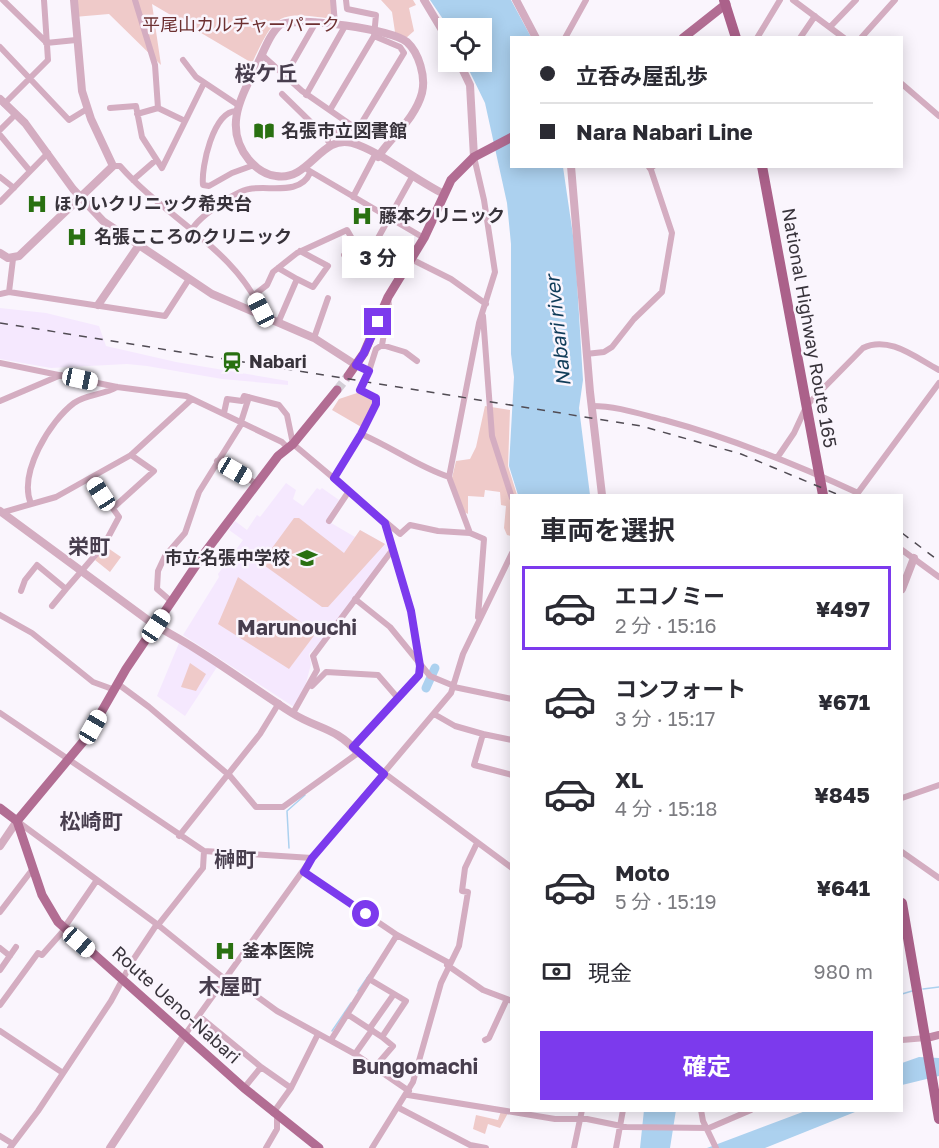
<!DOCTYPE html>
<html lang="ja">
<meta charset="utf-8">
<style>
:root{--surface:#fff;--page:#f2f2f3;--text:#2b2b33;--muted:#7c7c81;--line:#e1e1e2;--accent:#7c3aed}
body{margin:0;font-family:"Golos Text","Noto Sans JP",sans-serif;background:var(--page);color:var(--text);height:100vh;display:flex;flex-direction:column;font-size:22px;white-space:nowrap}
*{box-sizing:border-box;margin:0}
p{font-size:20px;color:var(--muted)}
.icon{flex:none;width:33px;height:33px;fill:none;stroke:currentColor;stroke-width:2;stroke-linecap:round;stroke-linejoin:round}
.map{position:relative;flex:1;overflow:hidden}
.sheet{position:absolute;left:510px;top:494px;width:393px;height:618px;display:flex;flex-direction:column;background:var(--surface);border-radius:0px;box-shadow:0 3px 15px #0003}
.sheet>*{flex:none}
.guide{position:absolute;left:510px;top:36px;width:393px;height:132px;border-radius:0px;box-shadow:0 3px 15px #0003;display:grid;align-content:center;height:132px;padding:0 30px;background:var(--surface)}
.buttons{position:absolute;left:438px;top:18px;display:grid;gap:12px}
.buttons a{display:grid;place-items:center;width:54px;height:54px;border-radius:0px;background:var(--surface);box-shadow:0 3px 15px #0003;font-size:30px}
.end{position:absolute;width:27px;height:27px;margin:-14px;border:8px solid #7c3aed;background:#fff;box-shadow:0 0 0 3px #fff}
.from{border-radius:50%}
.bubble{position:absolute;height:42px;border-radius:0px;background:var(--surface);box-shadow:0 3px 15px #0003;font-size:20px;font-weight:700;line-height:42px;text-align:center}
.car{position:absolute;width:18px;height:36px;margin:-18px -9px;border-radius:8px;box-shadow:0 0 4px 2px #0007;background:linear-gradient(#fff 24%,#345 0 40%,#fff 0 76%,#345 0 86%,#fff 0)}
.guide b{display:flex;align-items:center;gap:21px;height:57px;font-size:22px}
.guide b+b{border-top:2px solid var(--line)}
.guide i{width:15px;height:15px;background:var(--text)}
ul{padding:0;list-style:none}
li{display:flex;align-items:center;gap:18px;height:84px;margin:0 12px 9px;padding:0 18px;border:3px solid transparent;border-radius:0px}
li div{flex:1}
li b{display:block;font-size:22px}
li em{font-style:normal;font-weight:700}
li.on{border-color:var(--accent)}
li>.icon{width:54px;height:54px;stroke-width:1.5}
h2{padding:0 30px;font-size:27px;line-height:72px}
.pay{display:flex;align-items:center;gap:15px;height:66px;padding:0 30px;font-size:22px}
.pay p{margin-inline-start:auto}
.action{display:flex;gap:12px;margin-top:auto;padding:12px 30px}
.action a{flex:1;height:69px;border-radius:0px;background:var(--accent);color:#fff;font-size:24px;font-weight:700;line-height:69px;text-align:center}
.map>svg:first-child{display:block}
.built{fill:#f5e8fe}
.green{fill:#efcac9}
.water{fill:#acd1ef}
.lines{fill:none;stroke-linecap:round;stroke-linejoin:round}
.stream{stroke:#acd1ef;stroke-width:1.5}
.river{stroke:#acd1ef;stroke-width:9}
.primary-tunnel{stroke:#d3ced6;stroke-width:9;stroke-dasharray:9 4.5;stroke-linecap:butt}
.minor{stroke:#d4adc1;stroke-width:6}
.tertiary{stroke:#d4adc1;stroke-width:8}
.secondary{stroke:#c188a6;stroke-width:8}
.primary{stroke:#b26d93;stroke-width:9}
.trunk{stroke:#ab618a;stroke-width:10}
.rail{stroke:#514c54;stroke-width:1.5;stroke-dasharray:8 8;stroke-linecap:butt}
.route{stroke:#7c3aed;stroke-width:8}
.labels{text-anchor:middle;stroke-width:5;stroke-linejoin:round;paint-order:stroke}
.park-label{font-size:18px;fill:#6d3031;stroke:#faf5fd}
.poi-label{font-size:18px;font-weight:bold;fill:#38333b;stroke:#faf5fd;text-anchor:start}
.street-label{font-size:18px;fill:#38333b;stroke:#faf5fd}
.water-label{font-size:20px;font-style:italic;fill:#103c59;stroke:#faf5fd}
.quarter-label{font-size:21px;font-weight:bold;fill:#483e4e;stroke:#faf5fd}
</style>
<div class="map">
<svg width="939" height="1148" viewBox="0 0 939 1148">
<rect width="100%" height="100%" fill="#faf5fd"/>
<path class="built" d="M0,308L46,313L99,326L106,346L176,362L288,381V385L222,379L147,366L127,364L51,368L0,359Z
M286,483L296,490L293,499L303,506L317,488L320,490L322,488L339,500L326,520L355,537L360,530L389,546V550L326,636L309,654L311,664L304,691L294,707L183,635L219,577L218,574L243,540L229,530L235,521L247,530L257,515L260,517Z
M179,643H183L217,667L185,716L157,696Z"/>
<path class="green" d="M78,0H331L333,19C277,11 276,13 252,63L152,4L161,65L109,14L74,17Z
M381,0H413L416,5L409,8L414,31L406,38L395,32L392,12Z
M360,392L374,399V402L363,428L332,410L339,399Z
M485,406L510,410L508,466L517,495H512L511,536L507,535L504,528L506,506L501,505L500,492L485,490L484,497L468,496V514L464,512L452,478L456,461L470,459L476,447Z
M294,518H299L344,553L360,530L385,544L328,607H322L261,563Z
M105,546L121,557L110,572L95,560Z
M238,577L316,633L289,669L218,624Z
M190,663L206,674L196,691L181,687Z
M501,1111L508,1113L500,1128L488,1124L485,1134L473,1129L476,1115L498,1120Z"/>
<path class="water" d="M430,0H511L531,37L512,38V166L563,167L575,249L583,380L579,408L590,495H518L509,466L514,377L511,354V244L507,203L485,103L465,62H482V28H449Z
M919,1057L939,1058V1076L902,1085V1063Z
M644,1110H676L670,1148H640Z
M808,1110H860L765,1148H707Z"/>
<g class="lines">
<path class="stream" d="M289,848L287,811L305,795
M923,989L939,987
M358,991L369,975
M902,994L912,991
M332,1031L351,1003"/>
<path class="river" d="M426,688L435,668"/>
<path class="primary-tunnel" d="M337,390L348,376"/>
<path class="minor" d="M3,0L46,42
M135,0L155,65L158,108
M333,0L335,24
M793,0L844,38
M830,27L856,0
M565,38L586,0
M757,38L780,0
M800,38L815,16
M861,38L895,0
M46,43L76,40
M0,47L69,120L87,109
M262,55L302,91L354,127H359L404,53L400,47L374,36
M183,60L196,77L238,105
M285,76L316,22
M902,84L939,116
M282,94L327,138
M306,95L345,26
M4,104L48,60L44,0
M110,108L136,106L142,137L162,168L204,83
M330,110L374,36L376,15L347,9L346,0
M236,111C213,112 201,167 203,185L209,186L232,173L254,165
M137,114L158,108L185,121
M0,130L12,118
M0,135L30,171
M328,141L327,138L339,130L354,127
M113,166H120C165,218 238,250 264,317
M308,170L424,238
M0,177L14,188
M133,180L156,160
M353,197L375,155
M0,202L48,153
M192,230C197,218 236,191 249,189C268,185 300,196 310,173
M344,255L358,249
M411,259L451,279L486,304
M278,268L297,279
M9,292L13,259
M0,294L9,292L165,316L189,279
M254,295L267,285L273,272L297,253L347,230L358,249L368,256L412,177
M483,316L492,436L512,498
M278,323L297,279L313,287L328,266L300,251
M314,338L328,298
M382,345L389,306L388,297
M586,354L604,352L612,347L634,319L662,292L672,233L650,167
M0,363L117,387L186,396L282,442L287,447
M356,365L369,371L376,349L382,345L405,352L417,361
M0,401L61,375
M592,406C617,406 640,414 664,420C731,438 795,464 858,493
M224,413L227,399L242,401L244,396L279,405L287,415L293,444L400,534L410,525L438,531L470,533L484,539L478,617
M241,422L249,397
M361,434C392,447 418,467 449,477
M777,458L794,433L807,405L863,348C889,335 916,358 939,370
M217,461L257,484
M334,478L361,434L376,404V398L360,390L369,371
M857,494L939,383
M31,504C18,473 50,421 74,403C86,394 104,395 117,387
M113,508L154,471L131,455
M0,513L56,497L131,455L192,399
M329,521L349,491
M470,533L449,477L479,323L495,272L484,200L474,157
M902,550L939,577
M21,591L25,580L37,565L66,589L104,545L119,517L91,478
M355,599L390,627L430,676L454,686
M172,602L157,589L158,571L165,556L185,533L199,492L242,423
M52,606L66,589
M0,615L32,633L93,682L115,690
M118,684L149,707L230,776L256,807H283L358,753L384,774
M312,686L326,672L378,675L397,697
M454,687L512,699
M0,713L204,851L312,858
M293,713L317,670L313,656L393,549
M434,714L455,726L483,734
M512,740L483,734L474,765L512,775
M353,747L419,675L420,666L411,611L385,523
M384,773L512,868
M902,798L939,785
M17,821L158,925L226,980
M179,836L260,734L279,703
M902,852L939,878
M304,872L397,935L449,963
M0,912L32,870
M158,925L203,868L204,851
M64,928L97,880
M0,948L10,956
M447,965L483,990L512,1001
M0,970L16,947
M229,976L277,1011L355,1054L409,1091
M369,979L406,1001L382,1037L393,1046L375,1067
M0,1005L38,953L42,955L65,929
M347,1014L382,1037
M199,1016L261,1067L244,1088
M370,1028L394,994
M0,1031L63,1073
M184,1036L312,858L451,693L463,654L512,553
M331,1040L397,935
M485,1040L489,1038L507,999
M902,1040L926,1038
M355,1054L372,1030
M261,1067L291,1088
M408,1095L555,1119H587L626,1127L709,1128L751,1110
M399,1108L470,1145L486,1148
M701,1110L703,1121L716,1148
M273,1113L291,1088L318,1034
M0,1136L13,1144
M10,1148L38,1111L111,1001L133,960L157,924
M266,1148L277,1129V1117
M372,1148L413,1082L441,983L459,946L468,892L462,891L465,868L477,843
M574,1148L582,1110
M616,1148L623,1110"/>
<path class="tertiary" d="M424,0L448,40
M516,0L536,38
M459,62L470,85L474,157
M0,99L25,123L73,189L103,221L212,294L314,338L356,365
M378,157C392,136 415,119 422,93C426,77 419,53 407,42C390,29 302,17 281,24C270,33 264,51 258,63C242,96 222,127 249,160C256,168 265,175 276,176C309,182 321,134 352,143C378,150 417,181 444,194
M571,166L590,392L602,495
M650,167L652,166
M0,253L8,258L19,256L113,166L91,119L82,91L74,0
M98,305L139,245
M0,511L156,626C204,651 247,684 292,713C317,729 336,727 358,753
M902,589L914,558
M0,846L17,821
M110,1148L184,1036"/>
<path class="secondary" d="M927,1038L939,1035"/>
<path class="primary" d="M683,38L726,4
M348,376L364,353L388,297L424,238L451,180L474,157L512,137
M0,808L17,821L42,895L58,922L244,1088L319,1148
M17,821L87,737L126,669L203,555L278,456L293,444L337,390"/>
<path class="trunk" d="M724,0L736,38
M762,166L823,495
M902,903L939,1119"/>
<path class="rail" d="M0,323L641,426L741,454L839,495
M902,533L939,561"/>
</g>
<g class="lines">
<path class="route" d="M366,914L304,872L312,858L384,774L353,747L419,675L420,666L411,611L385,523L334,478L361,434L376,404V398L360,390L369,371L356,365L364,353L378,322"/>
</g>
<defs>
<g id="library-bare" transform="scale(1.62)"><path d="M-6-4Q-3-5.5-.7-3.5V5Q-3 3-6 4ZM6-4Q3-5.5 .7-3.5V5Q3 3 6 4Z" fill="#297011" stroke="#faf5fd" stroke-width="2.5" paint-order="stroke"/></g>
<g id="hospital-bare" transform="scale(1.62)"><path d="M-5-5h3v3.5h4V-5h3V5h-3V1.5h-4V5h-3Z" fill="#297011" stroke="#faf5fd" stroke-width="2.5" paint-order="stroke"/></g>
<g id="station-bare" transform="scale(1.62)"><path d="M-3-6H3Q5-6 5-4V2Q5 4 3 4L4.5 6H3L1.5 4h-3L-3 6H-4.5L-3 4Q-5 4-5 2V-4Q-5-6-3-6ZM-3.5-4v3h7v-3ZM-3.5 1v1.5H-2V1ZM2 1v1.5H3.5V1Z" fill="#297011" stroke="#faf5fd" stroke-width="2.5" paint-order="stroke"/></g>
<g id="school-bare" transform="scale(1.62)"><path d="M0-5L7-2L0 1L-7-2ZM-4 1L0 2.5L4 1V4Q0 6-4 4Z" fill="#297011" stroke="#faf5fd" stroke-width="2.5" paint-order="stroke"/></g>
</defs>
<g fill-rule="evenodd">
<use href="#library-bare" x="264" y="131"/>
<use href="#hospital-bare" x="37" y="204"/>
<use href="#hospital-bare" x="362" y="216"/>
<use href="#hospital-bare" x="77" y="237"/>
<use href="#station-bare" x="232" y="362"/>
<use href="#school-bare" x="307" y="558"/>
<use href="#hospital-bare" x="225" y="951"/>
</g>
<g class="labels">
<g class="park-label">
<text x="241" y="31">平尾山カルチャーパーク</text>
</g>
<g class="poi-label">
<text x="281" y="137">名張市立図書館</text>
<text x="54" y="210">ほりいクリニック希央台</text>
<text x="379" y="222">藤本クリニック</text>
<text x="94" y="243">名張こころのクリニック</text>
<text x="249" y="368">Nabari</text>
<text x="290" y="564" text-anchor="end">市立名張中学校</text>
<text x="242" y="957">釜本医院</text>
</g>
<g class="street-label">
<text transform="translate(809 328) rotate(80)" y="6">National Highway Route 165</text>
<text transform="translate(176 1005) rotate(42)" y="6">Route Ueno-Nabari</text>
</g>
<g class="water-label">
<text transform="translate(558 331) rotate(-96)" y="7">Nabari river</text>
</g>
<g class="quarter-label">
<text x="266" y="81">桜ケ丘</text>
<text x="89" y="554">栄町</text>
<text x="297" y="635">Marunouchi</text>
<text x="91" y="829">松崎町</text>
<text x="235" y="867">榊町</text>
<text x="230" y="994">木屋町</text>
<text x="415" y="1074">Bungomachi</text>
</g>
</g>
</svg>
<div class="buttons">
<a><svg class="icon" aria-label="locate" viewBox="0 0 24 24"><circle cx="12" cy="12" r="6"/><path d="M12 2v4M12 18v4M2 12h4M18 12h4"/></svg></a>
</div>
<i class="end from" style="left:366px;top:914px"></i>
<i class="end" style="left:378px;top:322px"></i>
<div class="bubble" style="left:342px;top:236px;width:72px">3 分</div>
<i class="car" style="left:261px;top:310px;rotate:333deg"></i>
<i class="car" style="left:80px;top:379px;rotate:102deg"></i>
<i class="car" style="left:235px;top:471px;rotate:120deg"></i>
<i class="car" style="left:101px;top:494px;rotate:327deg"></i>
<i class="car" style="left:156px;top:626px;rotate:34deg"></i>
<i class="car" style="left:93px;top:727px;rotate:30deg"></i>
<i class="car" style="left:79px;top:942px;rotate:131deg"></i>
<div class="guide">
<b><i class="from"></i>立呑み屋乱歩</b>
<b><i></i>Nara Nabari Line</b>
</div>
<section class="sheet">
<h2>車両を選択</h2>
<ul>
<li class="on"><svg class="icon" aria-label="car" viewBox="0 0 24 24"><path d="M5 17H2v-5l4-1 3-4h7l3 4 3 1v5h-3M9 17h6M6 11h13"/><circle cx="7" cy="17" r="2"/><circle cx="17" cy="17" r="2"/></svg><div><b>エコノミー</b><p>2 分 · 15:16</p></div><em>¥497</em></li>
<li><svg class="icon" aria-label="car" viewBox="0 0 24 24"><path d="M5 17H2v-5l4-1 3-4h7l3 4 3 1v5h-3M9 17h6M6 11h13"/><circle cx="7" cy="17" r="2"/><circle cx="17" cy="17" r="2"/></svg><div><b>コンフォート</b><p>3 分 · 15:17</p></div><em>¥671</em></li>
<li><svg class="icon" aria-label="car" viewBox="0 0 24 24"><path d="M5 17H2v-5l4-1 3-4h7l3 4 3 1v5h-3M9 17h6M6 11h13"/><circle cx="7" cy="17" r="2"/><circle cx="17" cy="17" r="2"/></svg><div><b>XL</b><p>4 分 · 15:18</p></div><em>¥845</em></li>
<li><svg class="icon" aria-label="car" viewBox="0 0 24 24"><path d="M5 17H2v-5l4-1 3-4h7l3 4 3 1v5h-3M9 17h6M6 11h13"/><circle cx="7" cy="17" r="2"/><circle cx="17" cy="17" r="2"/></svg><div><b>Moto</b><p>5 分 · 15:19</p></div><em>¥641</em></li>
</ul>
<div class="pay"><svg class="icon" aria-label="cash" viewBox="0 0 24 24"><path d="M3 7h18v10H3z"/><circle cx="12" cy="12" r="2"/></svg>現金<p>980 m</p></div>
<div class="action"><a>確定</a></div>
</section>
</div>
